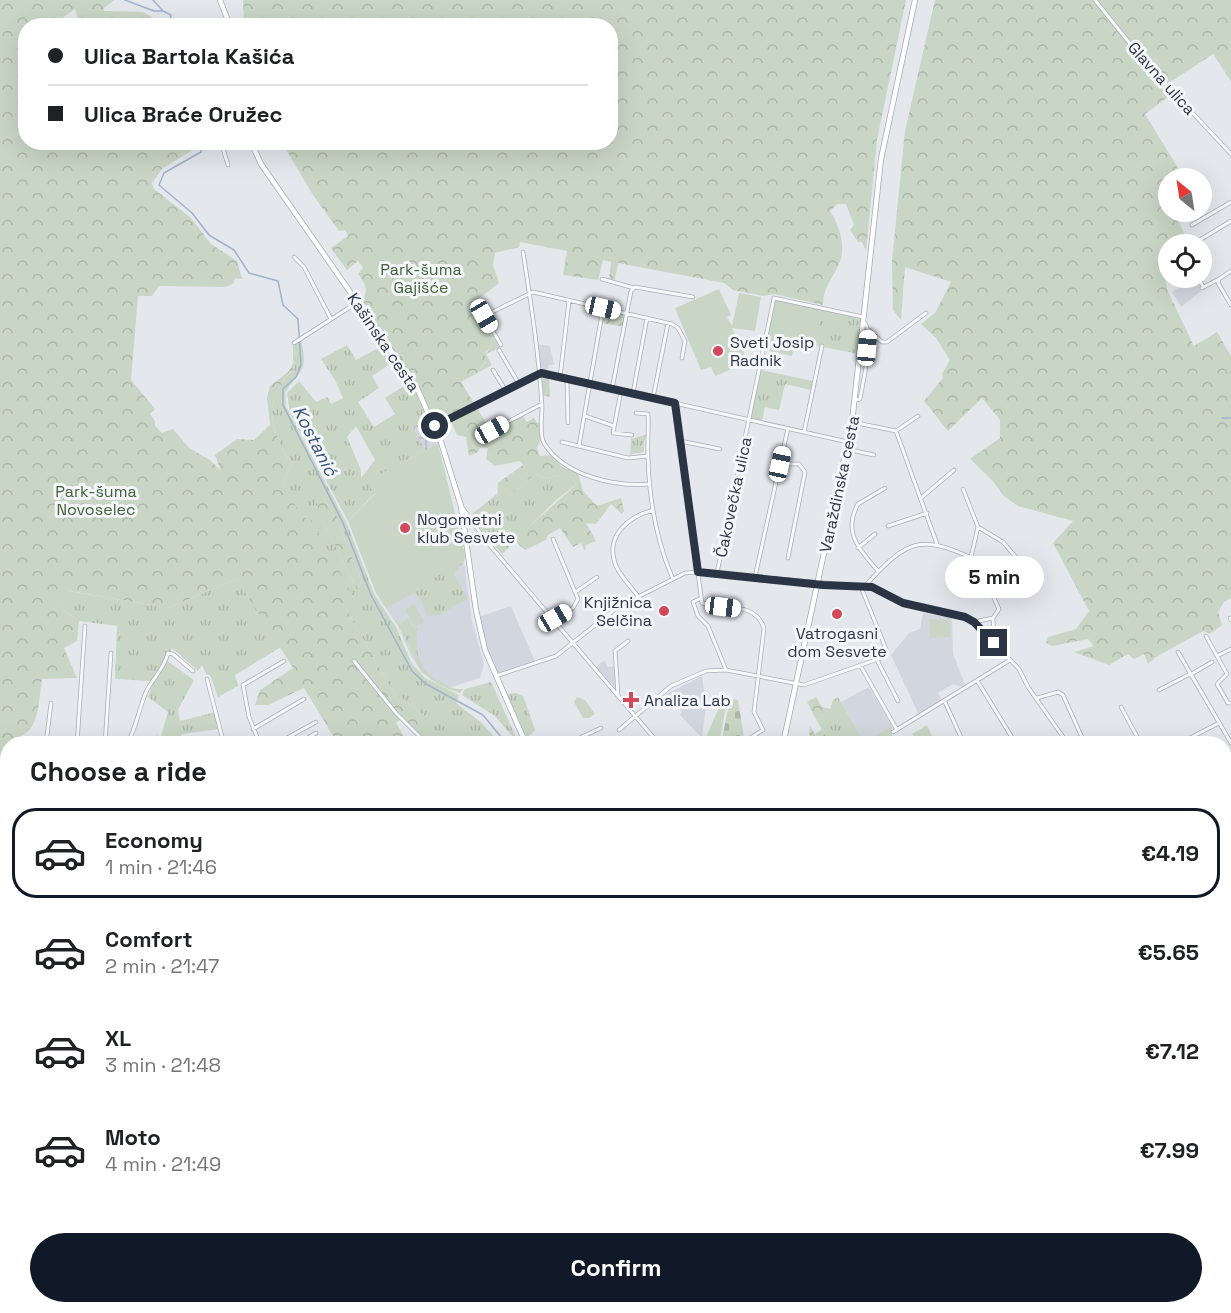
<!DOCTYPE html>
<meta charset="utf-8">
<style>
:root{--surface:#fff;--page:#f2f2f2;--text:#202124;--muted:#757577;--line:#e0e0e0;--accent:#111827}
body{margin:0;font-family:"Space Grotesk",sans-serif;background:var(--page);color:var(--text);height:100vh;display:flex;flex-direction:column;font-size:22px;white-space:nowrap}
*{box-sizing:border-box;margin:0}
p{font-size:20px;color:var(--muted)}
.icon{flex:none;width:33px;height:33px;fill:none;stroke:currentColor;stroke-width:2;stroke-linecap:round;stroke-linejoin:round}
.map{position:relative;flex:1;overflow:hidden}
.side{position:absolute;left:0px;top:736px;width:1232px;height:578px;display:flex;flex-direction:column;background:var(--surface);border-radius:24px 24px 0 0;box-shadow:0 6px 24px #0002}
.side>*{flex:none}
.banner{position:absolute;left:18px;top:18px;width:600px;height:132px;border-radius:24px;box-shadow:0 6px 24px #0002;display:grid;align-content:center;height:132px;padding:0 30px;background:var(--surface)}
.needle{width:39px;rotate:330deg}
.tools{position:absolute;left:1158px;top:168px;display:grid;gap:12px}
.tools a{display:grid;place-items:center;width:54px;height:54px;border-radius:50%;background:var(--surface);box-shadow:0 6px 24px #0002;font-size:30px}
.end{position:absolute;width:27px;height:27px;margin:-14px;border:8px solid #2b3445;background:#fff;box-shadow:0 0 0 3px #fff}
.from{border-radius:50%}
.bubble{position:absolute;height:42px;border-radius:21px;background:var(--surface);box-shadow:0 6px 24px #0002;font-size:20px;font-weight:700;line-height:42px;text-align:center}
.car{position:absolute;width:18px;height:36px;margin:-18px -9px;border-radius:8px;box-shadow:0 0 4px 2px #0007;background:linear-gradient(#fff 24%,#345 0 40%,#fff 0 76%,#345 0 86%,#fff 0)}
.banner b{display:flex;align-items:center;gap:21px;height:57px;font-size:22px}
.banner b+b{border-top:2px solid var(--line)}
.banner i{width:15px;height:15px;background:var(--text)}
ul{padding:0;list-style:none}
li{display:flex;align-items:center;gap:18px;height:90px;margin:0 12px 9px;padding:0 18px;border:3px solid transparent;border-radius:24px}
li div{flex:1}
li b{display:block;font-size:22px}
li em{font-style:normal;font-weight:700}
li.current{border-color:var(--accent)}
li>.icon{width:54px;height:54px;stroke-width:1.5}
h2{padding:0 30px;font-size:27px;line-height:72px}
.action{display:flex;gap:12px;margin-top:auto;padding:12px 30px}
.action a{flex:1;height:69px;border-radius:36px;background:var(--accent);color:#fff;font-size:24px;font-weight:700;line-height:69px;text-align:center}
.map>svg:first-child{display:block}
.built{fill:#d2d6de}
.industrial{fill:url(#industrial-grid)}
.grass{fill:url(#grass-tufts);fill-rule:evenodd}
.forest{fill:url(#forest-crowns)}
.cemetery{fill:url(#cemetery-stones)}
.park{fill:#c9d6c5}
.garden{fill:url(#garden-furrows)}
.lines{fill:none;stroke-linecap:round;stroke-linejoin:round}
.stream{stroke:#9fb4cc;stroke-width:1.5}
.minor-casing{stroke:#a9aeb7;stroke-width:4.5}
.major-casing{stroke:#a3abb8;stroke-width:6}
.minor{stroke:#f7f8fa;stroke-width:3}
.major{stroke:#fff;stroke-width:4.5}
.rail-casing{stroke:#7d8696;stroke-width:4}
.rail{stroke:#f4f6f9;stroke-width:1.5;stroke-dasharray:4.5;stroke-linecap:butt}
.route{stroke:#2b3445;stroke-width:8}
.poi-dot{fill:#d1495b;stroke:#f4f6f9;stroke-width:2}
.labels{text-anchor:middle;stroke-width:6;stroke-linejoin:round;paint-order:stroke}
.street-label{font-size:16px;fill:#2b3445;stroke:#f4f6f9}
.park-label{font-size:16px;fill:#3f6138;stroke:#f4f6f9}
.poi-label{font-size:16px;fill:#2b3445;stroke:#f4f6f9;text-anchor:start}
.water-label{font-size:18px;font-style:italic;fill:#34527a;stroke:#f4f6f9}
</style>
<div class="map">
<svg width="1231" height="1313" viewBox="0 0 1231 1313">
<defs>
<pattern id="industrial-grid" width="8" height="8" patternUnits="userSpaceOnUse" patternTransform="scale(1.5)"><rect width="8" height="8" fill="#d2d6de"/><path d="M0 4h8M4 0v8" fill="none" stroke="#b4b8c0"/></pattern>
<pattern id="grass-tufts" width="24" height="20" patternUnits="userSpaceOnUse" patternTransform="scale(1.5)"><rect width="24" height="20" fill="#c9d6c5"/><path d="M3 7l-1-3M5 7V3M7 7l1-3M15 17l-1-3M17 17v-4M19 17l1-3" fill="none" stroke="#adb8ab"/></pattern>
<pattern id="forest-crowns" width="20" height="18" patternUnits="userSpaceOnUse" patternTransform="scale(1.5)"><rect width="20" height="18" fill="#c9d6c5"/><path d="M2 6a3 3 0 1 1 6 0M12 15a3 3 0 1 1 6 0" fill="none" stroke="#adb8ab"/></pattern>
<pattern id="cemetery-stones" width="16" height="16" patternUnits="userSpaceOnUse" patternTransform="scale(1.5)"><rect width="16" height="16" fill="#c9d6c5"/><path d="M2 7V4a2 2 0 0 1 4 0v3zM10 15v-3a2 2 0 0 1 4 0v3z" fill="#adb8ab"/></pattern>
<pattern id="garden-furrows" width="10" height="10" patternUnits="userSpaceOnUse" patternTransform="scale(1.5)"><rect width="10" height="10" fill="#c9d6c5"/><path d="M-1 1l2-2M0 10L10 0M9 11l2-2" fill="none" stroke="#adb8ab"/></pattern>
</defs>
<rect width="100%" height="100%" fill="#e4e7ec"/>
<path class="built" d="M1194,278H1198L1203,289L1181,307L1172,292Z
M537,344L550,346L554,365H549L547,373L541,371Z
M464,562L472,621L484,664L480,678L448,688L422,673L410,654L398,626L383,604Z
M511,606L535,662L497,673L485,645L480,621L481,616Z
M923,613L952,618L953,654L965,685L961,687L953,684L938,693L942,701L919,715L891,655L909,633L920,629Z
M605,660L607,667L616,666L617,690L596,667Z
M702,676L706,705L702,738L680,715L682,712L667,694Z
M869,687L892,726L864,742L841,702Z
M1231,991V1080L1224,1078V995Z
M1224,1084L1231,1086V1113L1224,1112Z
M759,1306H907L910,1312L752,1313Z
M622,1307H713L715,1313H627Z"/>
<path class="industrial" d="M430,418L438,443L425,450L413,427Z"/>
<path class="grass" d="M821,309L861,318L859,354L813,345Z
M492,336L500,347L486,354L492,365L477,373L486,362L484,355L491,347Z
M301,340C308,371 302,369 285,392L286,407L347,524L374,594L396,627L412,664L425,678L459,695L456,703L482,723L500,744H430L417,735L424,715L393,692L345,607L354,598L282,485L292,465C277,442 263,413 280,386C290,369 302,369 293,344ZM324,499L340,527L364,587L354,583L321,517Z
M347,345L356,360L384,345L395,361L372,376L379,388L358,402L374,427L395,414L385,398L407,384L414,389L430,418L413,427L425,450L367,482L375,493L348,521L290,413L287,393L299,381L316,402L327,397L331,404L343,398L335,380L321,359ZM356,426L375,460L361,478V470L347,437Z
M761,370L813,381L811,390L785,384L779,410L765,407L762,421L753,419L751,416Z
M543,376L549,377L550,397L542,395L541,378Z
M648,434L644,442V452L632,454L630,457L631,439Z
M535,474L545,478L569,475L577,484L555,501L502,554L487,538L472,514L498,493L496,497L509,496Z
M464,561L454,574L468,599L439,615L427,616L422,602L414,593L386,608L383,604Z
M237,579L281,647L235,675L238,686L218,697L210,675L206,674L202,665L198,671L172,648L166,660L194,680L178,710L180,721L216,712L219,729L182,734L179,744L159,743L168,712L148,697L153,684L150,681L115,679L117,626L79,621L58,606L69,591L168,608Z
M408,618L414,628L418,627C414,651 418,671 441,682C448,686 454,690 463,689L460,693C407,675 421,658 395,621L397,620L400,624Z
M491,682L492,684L519,744L495,716L462,695L465,689Z
M516,693L523,696L535,730L527,738L507,694Z
M838,697L864,742L892,726L891,734L897,744H821L819,740L826,736L817,721L822,718V707L830,709L833,700Z
M722,700H727L719,744H703Z
M927,725L932,736L925,740L931,744H921L912,734Z
M1231,889V963H1224V890Z
M0,913L7,915L8,965L0,966Z
M1224,1112L1231,1113V1189L1224,1197Z
M1224,1218H1231V1291L1224,1295Z
M907,1307H1208L1201,1313H907L909,1311Z"/>
<path class="forest" d="M0,0H114L104,8V11L143,12L162,23L80,25L75,9L58,21L62,25L26,26V142L196,143V148L162,169L152,183L154,189L191,218L211,244L237,261L242,279L235,278L233,284L225,287L159,286L152,296H138L131,380L155,409L150,414L155,421V426L162,433L173,429L189,448L210,460L221,471L215,455L237,439L254,440L270,425L267,397L270,386L289,371L293,363V344C302,369 290,368 280,386C263,413 277,442 292,465L282,485L303,517L312,521L354,598L355,601L345,607L393,692L424,715L427,731L417,735L403,717L396,723L404,737L397,744H338L304,688L268,705H255L260,690L293,668L237,579L168,608L70,591L58,606L79,621L77,641L64,648L77,678L42,679C38,700 41,734 14,738L12,744H8L7,809L0,803Z
M243,0H906L877,140L866,251L862,242H858L850,230L854,225L846,204H837L830,211C840,226 847,249 838,266C831,281 823,288 823,305L774,294L763,296L733,290L724,283L618,263L615,280L609,279L611,262L603,260L598,280L563,275L567,251L520,242L519,247L495,253L493,265L499,283L468,307L492,336L491,347L485,352L486,361L477,373L461,382L491,431L522,414L527,422L534,418L537,423L540,422L541,440L537,448L540,456L553,455L562,467L578,473L583,491L597,506L621,498L624,511L622,514L611,504L596,524L586,523L596,541L586,545L585,551L581,543L573,547L560,528L548,535L546,540L525,550L514,540L577,484L569,475L545,478L535,474L509,496L497,501L498,483L523,465L520,461L495,466L486,459L488,448H480L478,452L469,456L466,437L457,435L451,421L439,425L436,421L416,383L361,303C369,290 366,285 358,274L363,268L358,261L347,270L331,248L348,236L345,230L339,231L313,195L282,143L610,142V26L244,25Z
M935,0H1231V81L1213,54L1169,83L1176,91L1145,114L1184,178H1168V212H1182L1176,216L1189,244H1168V268L1163,272L1168,292L1194,346L1217,332L1231,356V598L1224,602L1218,612L1222,625L1210,634L1203,631L1156,657L1148,664L1144,654L1134,659L1128,654L1109,665L1074,652L1094,646L1088,639L1052,646L1046,643L1048,637L1076,629L1089,611L1053,543L1073,521L1018,506L1004,496L992,480L970,459L1000,438V420L982,398L948,431L924,401L943,378L942,374L950,360L936,338L921,324L935,313L951,282L905,267L901,320L893,310L892,261L905,131Z
M324,499L340,527L364,587L365,592L360,595L321,517L316,501Z
M816,697L822,707V718L817,721L807,702Z
M1224,963H1231V991L1224,995Z
M589,1306L595,1313H356L355,1307Z"/>
<path class="cemetery" d="M730,699L738,700L745,744H721Z"/>
<path class="park" d="M719,289L731,315L727,317L732,326L739,293L761,297L755,331L732,328L748,362L715,376L711,367L701,370L675,308Z
M775,300L821,309L815,343L795,339L792,356L765,350Z
M438,443L465,555L464,562L383,604L375,591L348,521L375,494L366,482Z
M414,604L424,622L415,627L405,610Z
M930,619L950,620V637L930,638Z
M577,697L585,700L595,714L589,718H583L574,702Z"/>
<path class="garden" d="M605,311L625,314L624,327L602,323Z
M810,726L815,734L822,729L826,736L819,740L821,744H815L809,734Z"/>
<g class="lines">
<path class="stream" d="M125,0L154,11H163
M153,0L163,11L171,15L170,26
M201,142V152L164,173L159,185L192,213L209,235L234,250L249,273L278,281L283,305L298,319L301,365L296,377L283,389V405L343,523L371,595L412,671L426,684L483,715L507,744
M1222,418H1231
M0,990L8,988
M596,1306L603,1313"/>
<g class="minor-casing">
<path id="minor" d="M1095,0L1144,61L1231,154
M221,142L228,165
M1192,225L1231,202
M1193,244L1231,221
M523,252C531,303 539,355 542,407C542,416 539,435 544,443C564,476 615,487 650,484
M294,257L304,267L331,319
M1231,271L1219,279L1218,283L1231,305
M1199,278L1203,287
M602,279L634,288
M1202,288L1219,279
M869,330L882,342H887L926,313
M294,343L358,302
M501,345L484,316L533,292L672,324L678,328L685,341L682,358
M499,350L519,384
M493,370L506,391
M560,377L569,301
M567,379L568,423
M612,389L631,291L635,287L693,297
M621,391L613,433L632,435
M633,393L647,318
M653,398L668,323
M856,400L860,399C863,381 874,338 865,323
M675,403L702,603C723,610 755,601 764,628L754,712L763,730L747,740
M636,413L648,414C649,429 647,442 648,457C649,498 656,539 672,577
M585,416L614,426
M852,422L896,431L937,544
M435,426L541,373L848,442
M492,430L542,404
M896,431L918,416
M804,432L822,346
M680,441L720,449
M562,442L628,458L648,456
M579,446L603,308
M846,449L874,455
M780,464H799L805,472L788,558
M963,489L978,527L971,557
M921,498L954,470
M462,507L487,542L659,744
M888,526L927,513
M978,527L1003,542L1021,563
M858,548L875,534
M878,571C860,550 842,533 858,504L885,488
M717,573L774,298L863,317
M755,577L788,428
M864,587C910,536 921,534 983,563L988,585L999,609L993,618L974,622
M577,591L597,577
M701,598L693,602L698,616L708,626L726,670
M644,605C636,591 623,581 616,566C604,536 628,517 653,510
M993,618L994,643
M1230,618L1231,620
M553,620L573,608L578,599L553,539
M1206,636L1217,656
M1231,649L1217,656L1227,674L1217,684L1228,703H1231
M1178,652L1231,743
M877,660L898,701
M354,661L396,713L427,744
M860,665L897,730
M1190,675L1212,662
M496,676L556,656L618,607L685,573L697,572L872,587L903,603L965,617L974,622L1019,669L1028,687L1068,744
M207,679L224,744
M978,682L1016,744
M1159,690L1190,674
M618,695L615,651L628,641
M1037,698L1058,692L1063,695L1085,744
M945,702L964,744
M1121,707L1141,744
M253,729L304,699
M619,730L671,686L706,671L726,670L804,685L884,657L886,649L861,587
M893,732L1010,660
M1186,740L1219,723
M46,744L51,703
M77,744L85,626
M105,744L111,653
M127,744C137,727 139,707 147,690C154,677 164,669 168,653L173,654L193,671
M155,744L157,738
M205,744L224,743
M260,744L249,717L243,685L284,661
M276,744L316,722
M298,744L316,733
M566,744L601,728
M1224,814L1231,815
M0,876L8,879
M0,973L8,971
M0,1010L8,1009
M0,1019L8,1032
M1224,1035L1231,1031
M1224,1081L1231,1084
M0,1092L3,1129L0,1156
M0,1129H8
M0,1191L8,1188
M0,1204L7,1248
M0,1261L8,1266
M1224,1296L1231,1293
M131,1306L135,1311
M745,1306L747,1313
M248,1309L256,1313
M1205,1311L1210,1306
M11,1313L13,1306
M164,1313L171,1306
M209,1313L214,1306
M293,1313L294,1306"/>
</g>
<g class="major-casing">
<path id="major" d="M220,0L230,26
M251,142L261,164L417,388L441,442L461,506L476,610L485,650L526,744
M783,744L852,422L881,159L915,0
M1224,769L1231,766
M614,1306L619,1313
M77,1313L86,1306"/>
</g>
<use href="#minor" class="minor"/>
<use href="#major" class="major"/>
<g class="rail-casing">
<path id="rail" d="M1224,886L1231,885
M157,1313L164,1306"/>
</g>
<use href="#rail" class="rail"/>
</g>
<g class="lines">
<path class="route" d="M435,426L541,373L675,403L698,572L823,585L872,587L903,603L965,617L974,622L994,643"/>
</g>
<g class="poi-dot">
<circle cx="718" cy="351" r="6"/>
<circle cx="405" cy="528" r="6"/>
<circle cx="664" cy="611" r="6"/>
<circle cx="837" cy="614" r="6"/>
<path d="M628 691h6v6h6v6h-6v6h-6v-6h-6v-6h6z"/>
</g>
<g class="labels">
<g class="street-label">
<text transform="translate(1162 78) rotate(48)" y="6">Glavna ulica</text>
<text transform="translate(384 342) rotate(56)" y="6">Kašinska cesta</text>
<text transform="translate(839 484) rotate(-78)" y="6">Varaždinska cesta</text>
<text transform="translate(733 497) rotate(-78)" y="6">Čakovečka ulica</text>
</g>
<g class="park-label">
<text x="421" y="275">Park-šuma<tspan x="421" dy="18">Gajišće</tspan></text>
<text x="96" y="497">Park-šuma<tspan x="96" dy="18">Novoselec</tspan></text>
</g>
<g class="poi-label">
<text x="730" y="348">Sveti Josip<tspan x="730" dy="18">Radnik</tspan></text>
<text x="417" y="525">Nogometni<tspan x="417" dy="18">klub Sesvete</tspan></text>
<text x="652" y="608" text-anchor="end">Knjižnica<tspan x="652" dy="18">Selčina</tspan></text>
<text x="837" y="639" text-anchor="middle">Vatrogasni<tspan x="837" dy="18">dom Sesvete</tspan></text>
<text x="644" y="706">Analiza Lab</text>
</g>
<g class="water-label">
<text transform="translate(315 441) rotate(63)" y="6">Kostanić</text>
</g>
</g>
</svg>
<div class="tools">
<a><svg class="needle" viewBox="-14 -14 28 28"><path d="M0-13l5 13h-10z" fill="#e53935"/><path d="M0 13l5-13h-10z" fill="#757577"/></svg></a>
<a><svg class="icon" aria-label="locate" viewBox="0 0 24 24"><circle cx="12" cy="12" r="6"/><path d="M12 2v4M12 18v4M2 12h4M18 12h4"/></svg></a>
</div>
<i class="end from" style="left:435px;top:426px"></i>
<i class="end" style="left:994px;top:643px"></i>
<div class="bubble" style="left:945px;top:556px;width:99px">5 min</div>
<i class="car" style="left:603px;top:308px;rotate:103deg"></i>
<i class="car" style="left:484px;top:316px;rotate:150deg"></i>
<i class="car" style="left:867px;top:348px;rotate:5deg"></i>
<i class="car" style="left:492px;top:430px;rotate:61deg"></i>
<i class="car" style="left:780px;top:464px;rotate:12deg"></i>
<i class="car" style="left:723px;top:607px;rotate:97deg"></i>
<i class="car" style="left:555px;top:618px;rotate:60deg"></i>
<div class="banner">
<b><i class="from"></i>Ulica Bartola Kašića</b>
<b><i></i>Ulica Braće Oružec</b>
</div>
<section class="side">
<h2>Choose a ride</h2>
<ul>
<li class="current"><svg class="icon" aria-label="car" viewBox="0 0 24 24"><path d="M5 17H2v-5l4-1 3-4h7l3 4 3 1v5h-3M9 17h6M6 11h13"/><circle cx="7" cy="17" r="2"/><circle cx="17" cy="17" r="2"/></svg><div><b>Economy</b><p>1 min · 21:46</p></div><em>€4.19</em></li>
<li><svg class="icon" aria-label="car" viewBox="0 0 24 24"><path d="M5 17H2v-5l4-1 3-4h7l3 4 3 1v5h-3M9 17h6M6 11h13"/><circle cx="7" cy="17" r="2"/><circle cx="17" cy="17" r="2"/></svg><div><b>Comfort</b><p>2 min · 21:47</p></div><em>€5.65</em></li>
<li><svg class="icon" aria-label="car" viewBox="0 0 24 24"><path d="M5 17H2v-5l4-1 3-4h7l3 4 3 1v5h-3M9 17h6M6 11h13"/><circle cx="7" cy="17" r="2"/><circle cx="17" cy="17" r="2"/></svg><div><b>XL</b><p>3 min · 21:48</p></div><em>€7.12</em></li>
<li><svg class="icon" aria-label="car" viewBox="0 0 24 24"><path d="M5 17H2v-5l4-1 3-4h7l3 4 3 1v5h-3M9 17h6M6 11h13"/><circle cx="7" cy="17" r="2"/><circle cx="17" cy="17" r="2"/></svg><div><b>Moto</b><p>4 min · 21:49</p></div><em>€7.99</em></li>
</ul>
<div class="action"><a>Confirm</a></div>
</section>
</div>
